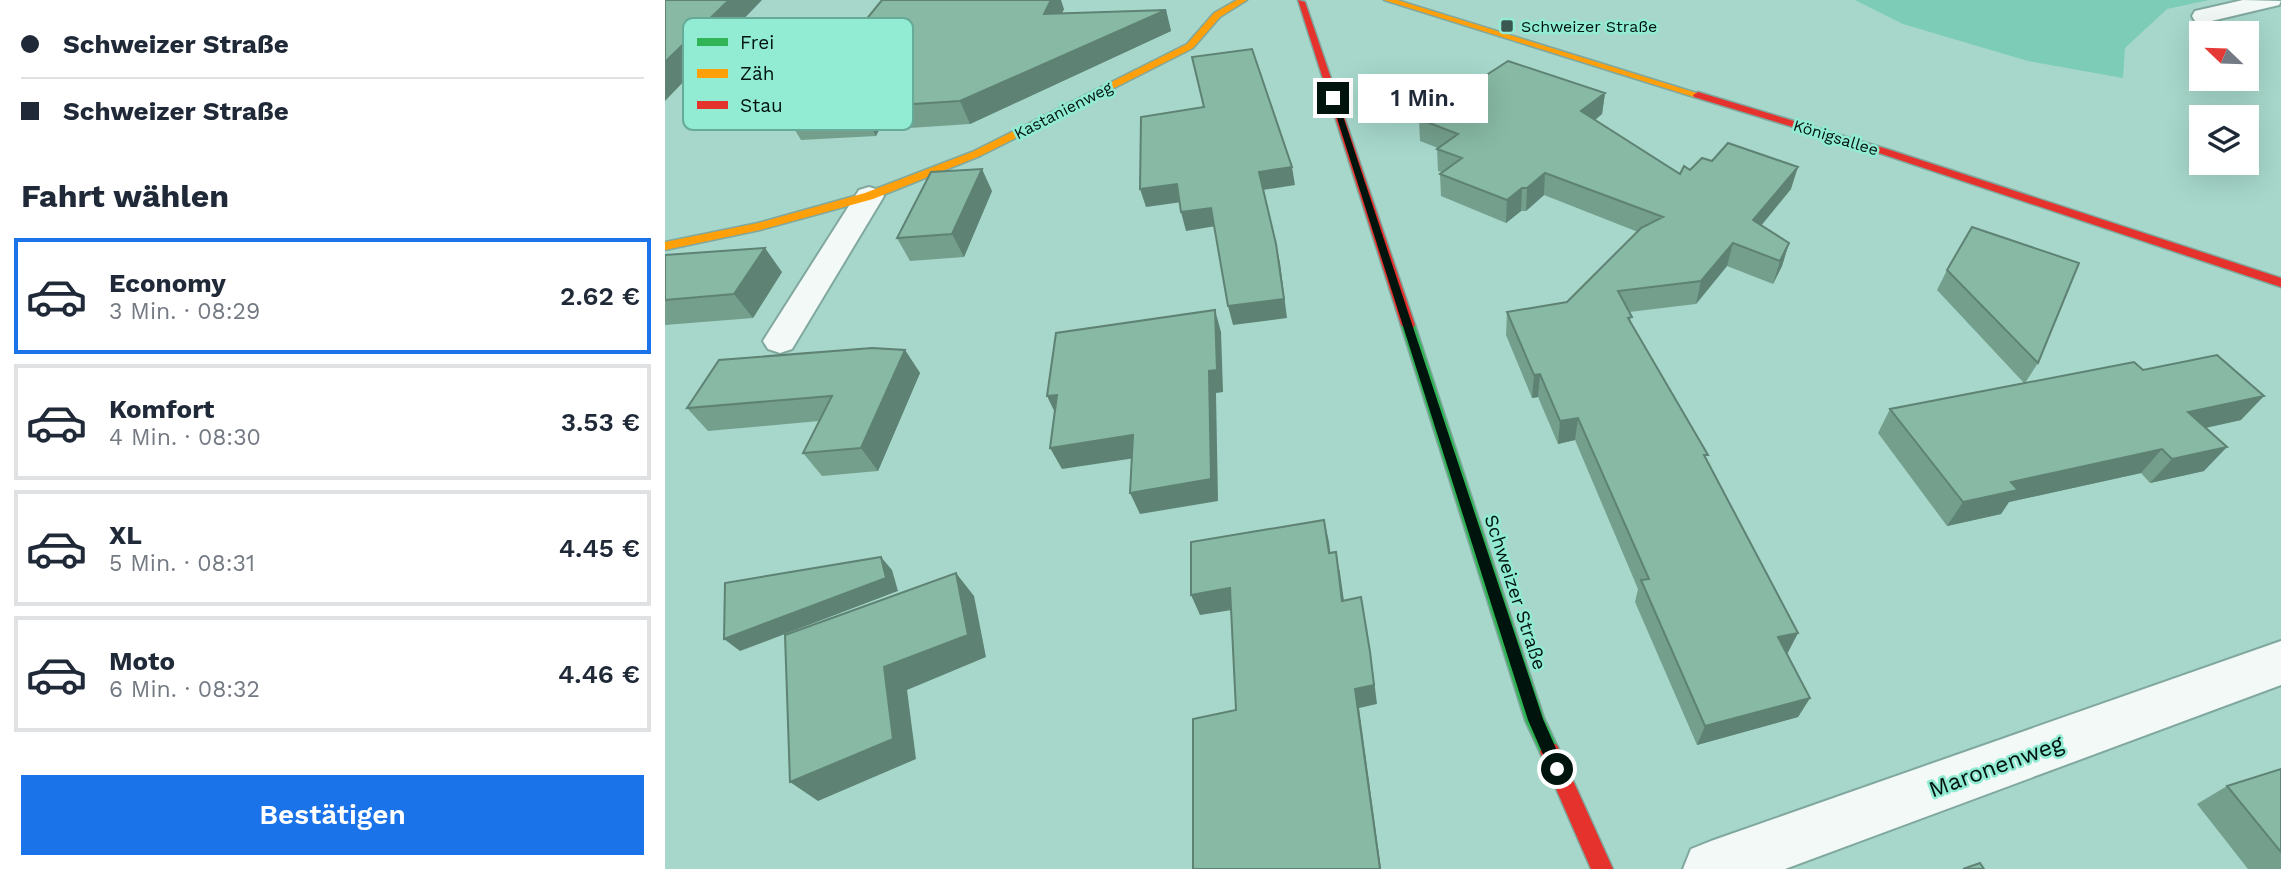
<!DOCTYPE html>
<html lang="de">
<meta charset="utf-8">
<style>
:root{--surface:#fff;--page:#f6f6f7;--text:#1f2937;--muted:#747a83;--line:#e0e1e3;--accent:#1a73e8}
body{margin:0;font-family:"Work Sans",sans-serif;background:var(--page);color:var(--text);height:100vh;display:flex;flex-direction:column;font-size:26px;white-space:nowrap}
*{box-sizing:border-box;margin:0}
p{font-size:23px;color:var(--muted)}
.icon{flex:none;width:38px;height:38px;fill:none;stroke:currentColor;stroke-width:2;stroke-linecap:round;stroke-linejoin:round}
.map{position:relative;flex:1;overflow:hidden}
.panel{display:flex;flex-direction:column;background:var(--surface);width:665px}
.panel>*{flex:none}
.hud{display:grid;align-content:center;height:154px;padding:0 21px;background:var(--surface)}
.needle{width:46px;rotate:293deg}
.buttons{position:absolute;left:1524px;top:21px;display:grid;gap:14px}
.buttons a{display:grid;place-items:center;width:70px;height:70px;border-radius:0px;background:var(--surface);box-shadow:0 7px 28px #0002;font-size:35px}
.end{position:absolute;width:32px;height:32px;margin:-16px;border:9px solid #00140e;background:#fff;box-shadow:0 0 0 4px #fff}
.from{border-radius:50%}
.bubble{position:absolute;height:49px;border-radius:0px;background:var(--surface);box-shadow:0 7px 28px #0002;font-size:23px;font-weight:600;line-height:49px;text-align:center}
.hud b{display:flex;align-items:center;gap:24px;height:66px;font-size:26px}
.hud b+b{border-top:2px solid var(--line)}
.hud i{width:18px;height:18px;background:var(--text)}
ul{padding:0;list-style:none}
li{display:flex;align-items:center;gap:21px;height:116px;margin:0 14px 10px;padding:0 7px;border:4px solid var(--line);border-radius:0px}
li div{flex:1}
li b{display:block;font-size:26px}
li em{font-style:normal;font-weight:600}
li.active{border-color:var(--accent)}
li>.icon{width:63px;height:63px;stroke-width:1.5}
h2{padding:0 21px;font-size:32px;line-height:84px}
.primary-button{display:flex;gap:14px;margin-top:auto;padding:14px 21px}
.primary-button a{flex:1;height:80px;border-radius:0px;background:var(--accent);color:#fff;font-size:28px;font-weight:600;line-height:80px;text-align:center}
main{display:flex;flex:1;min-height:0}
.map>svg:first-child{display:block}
.green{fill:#7cccb8}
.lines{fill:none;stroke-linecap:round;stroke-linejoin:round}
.street-casing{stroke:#81a89e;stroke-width:4}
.fast-casing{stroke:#81a89e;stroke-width:3}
.slow-casing{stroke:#81a89e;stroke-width:3}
.jam-casing{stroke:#81a89e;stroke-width:3}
.street{fill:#f2f9f7;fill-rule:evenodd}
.fast{fill:#30b455;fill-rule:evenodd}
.slow{fill:#ff9f0a;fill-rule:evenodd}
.jam{fill:#e5322d;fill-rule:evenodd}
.wall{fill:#749f8d}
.shaded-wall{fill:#5e8273}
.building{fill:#87b9a4;stroke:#5e8273;stroke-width:2}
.route{fill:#00140e}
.poi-dot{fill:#3a5850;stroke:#92ebd3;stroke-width:2.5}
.labels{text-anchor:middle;stroke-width:5;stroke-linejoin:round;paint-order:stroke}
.far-poi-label{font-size:16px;fill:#00140e;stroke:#92ebd3;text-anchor:start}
.far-street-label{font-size:16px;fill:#00140e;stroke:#92ebd3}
.street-label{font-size:19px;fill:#00140e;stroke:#92ebd3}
.near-street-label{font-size:23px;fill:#00140e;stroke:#92ebd3}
.key{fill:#92ebd3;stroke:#66aa98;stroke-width:2}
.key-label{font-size:19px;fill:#00140e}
</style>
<main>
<section class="panel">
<div class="hud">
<b><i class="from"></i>Schweizer Straße</b>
<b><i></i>Schweizer Straße</b>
</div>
<h2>Fahrt wählen</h2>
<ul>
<li class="active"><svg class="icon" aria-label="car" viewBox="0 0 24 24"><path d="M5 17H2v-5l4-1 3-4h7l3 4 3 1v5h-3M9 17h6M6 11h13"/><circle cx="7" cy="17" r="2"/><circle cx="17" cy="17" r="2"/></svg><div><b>Economy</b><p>3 Min. · 08:29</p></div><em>2.62 €</em></li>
<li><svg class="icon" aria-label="car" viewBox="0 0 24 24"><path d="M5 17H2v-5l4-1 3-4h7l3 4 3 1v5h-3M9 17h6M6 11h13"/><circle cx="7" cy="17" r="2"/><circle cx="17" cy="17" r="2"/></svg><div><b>Komfort</b><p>4 Min. · 08:30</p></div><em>3.53 €</em></li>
<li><svg class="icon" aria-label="car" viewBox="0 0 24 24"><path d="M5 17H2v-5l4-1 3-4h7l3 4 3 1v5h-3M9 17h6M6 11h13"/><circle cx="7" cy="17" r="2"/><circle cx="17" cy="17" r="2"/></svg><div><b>XL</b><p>5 Min. · 08:31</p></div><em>4.45 €</em></li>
<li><svg class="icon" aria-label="car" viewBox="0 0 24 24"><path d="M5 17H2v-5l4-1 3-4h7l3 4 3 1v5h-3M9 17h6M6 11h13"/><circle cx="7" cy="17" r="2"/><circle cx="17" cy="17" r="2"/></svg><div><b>Moto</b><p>6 Min. · 08:32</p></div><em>4.46 €</em></li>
</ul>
<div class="primary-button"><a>Bestätigen</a></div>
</section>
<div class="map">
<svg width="1616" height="869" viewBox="0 0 1616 869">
<rect width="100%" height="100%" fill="#a6d7ca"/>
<path class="green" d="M1190,0H1544L1502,9L1460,48L1458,78L1363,61L1238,24Z"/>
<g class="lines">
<g class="street-casing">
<path id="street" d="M1578,0L1616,1L1614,5L1538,23L1530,21L1527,16L1530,11Z
M204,187L214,190L219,196L127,349L115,353L103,349L98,341L103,333L194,190Z
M1616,641V685L1120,869H1018L1026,849L1046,841Z"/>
</g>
<g class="fast-casing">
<path id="fast" d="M743,320L750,325L879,718L895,752L892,759L885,762L878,759L860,720L736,325Z"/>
</g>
<g class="slow-casing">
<path id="slow" d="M572,0H582L555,17L528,48L315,156L208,199L95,230L0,250V242L93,223L200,193L307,152L522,44L549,13Z
M719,0H732L1038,95L1029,97Z"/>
</g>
<g class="jam-casing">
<path id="jam" d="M633,0L640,2L750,325L748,328L743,330L736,325Z
M1033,92L1225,150L1616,278V287L1217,154L1029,97L1028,95Z
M885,742L892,745L948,869H926L875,752L878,745Z"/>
</g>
<use href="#street" class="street"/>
<use href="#fast" class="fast"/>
<use href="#slow" class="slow"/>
<use href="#jam" class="jam"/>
</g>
<path class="wall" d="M399,9L397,13L501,10L506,31L305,124L214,130L211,136L136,140L122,117Z
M940,93L937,114L930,120L1015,174L1025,170L1126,189L1096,225L1124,243L1117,266L1108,284L1062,266L1031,304L964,312L966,323L1041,459L1133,633L1122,654L1145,698L1133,717L1032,745L970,602L973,589L910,440L893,444L873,397L867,398L841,335L842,312L902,302L973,232L879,195L861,211H856L841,223L776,196L775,174L777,172L773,171L772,149L773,148L755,141L754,119Z
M327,191L299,257L245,261L232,238Z
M0,255L117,272L88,318L0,325Z
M1282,270L1373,363L1360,383L1478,370L1576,420L1541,428L1539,471L1485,483L1476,473L1344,502L1336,514L1282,526L1213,433L1225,409L1359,383L1272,290Z
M240,350L255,373L213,471L157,476L138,453L154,421L43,431L22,408Z
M1616,769V869H1583L1532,804L1562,786Z"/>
<path class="shaded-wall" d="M64,0H97L0,101V62Z
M386,0H396L399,9L386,35L379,14Z
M501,10L506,31L305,124L295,101Z
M940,93L937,114L914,133L916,111Z
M202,107L214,130L211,136L198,113Z
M627,167L630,185L598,190L594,172Z
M1133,167L1126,189L1082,243L1088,220Z
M317,169L327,191L299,257L287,234Z
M880,173L879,195L861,211L862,188Z
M512,184L517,202L481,207L475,189Z
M857,188L856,211L841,223L842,200Z
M546,208L551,226L521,231L516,212Z
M1068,243L1062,266L1031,304L1036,281Z
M1124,243L1117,266L1108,284L1115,261Z
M611,244L615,263L622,318L568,325L563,306Z
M100,248L117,272L88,318L69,294Z
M550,310L556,332L558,392L551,393L553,501L475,514L465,493L544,371Z
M240,350L255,373L213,471L196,448Z
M875,374L873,397L867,398L869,375Z
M392,395L393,419L382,396Z
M1599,396L1576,420L1502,436L1523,412Z
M913,418L910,440L893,444L895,421Z
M468,435L477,457L397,469L385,448Z
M1562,447L1539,471L1485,483L1507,459Z
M1497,449L1476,473L1344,502L1336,514L1282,526L1298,502L1346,482Z
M659,520L664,542L668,575L664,553Z
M671,552L675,573L682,622L677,601Z
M216,557L227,570L233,591L75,651L59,639Z
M291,573L309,596L321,657L242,690L251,759L153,801L125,782L219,667Z
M565,588L573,609L535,615L526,595Z
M696,597L708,672L712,704L694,708L716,869H715L690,689Z
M1133,633L1122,654L1103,658L1113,637Z
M1145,698L1133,717L1032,745L1040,726Z"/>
<path class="building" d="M0,0H64L0,62Z
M217,0H386L379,14L501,10L295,101L202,107L198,113L122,117Z
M587,49L627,167L594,172L611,244L619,299L563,306L546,208L516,212L512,184L475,189L476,117L539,107L527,57Z
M843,61L940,93L916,111L1015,174L1019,166L1025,170L1037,158L1047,161L1063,143L1133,167L1088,220L1124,243L1115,261L1068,243L1036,281L953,291L967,317L963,318L1043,455H1039L1133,633L1113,637L1145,698L1040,726L976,580L984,579L913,418L895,421L875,374L869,375L842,312L902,302L976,228L998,217L880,173L862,188H857L842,200L775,174L797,158L772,149L793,134L754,119Z
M317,169L287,234L232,238L266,172Z
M1307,227L1414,263L1373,363L1282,270Z
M100,248L69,294L0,300V255Z
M550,310L552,370L544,371L546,479L465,493L468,435L385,448L392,395L382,396L391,333Z
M207,348L240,350L196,448L138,453L167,396L22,408L54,360Z
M1552,355L1599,396L1523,412L1562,447L1507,459L1497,449L1346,482L1353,490L1298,502L1225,409L1469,362L1478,370Z
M659,520L664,553L671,552L677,601L696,597L705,652L709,685L690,689L715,869H528V719L571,710L565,588L526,595V542Z
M216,557L221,578L59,639L60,583Z
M291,573L303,635L219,667L228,739L125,782L120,635Z
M1616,769V852L1562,786Z
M1315,863L1319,869H1298Z"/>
<path class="route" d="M665,96L672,98L878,719L900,769L898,775L892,777L887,775L863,720Z"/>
<rect class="poi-dot" x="835" y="19" width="14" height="14" rx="3.5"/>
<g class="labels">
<g class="far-poi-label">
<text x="856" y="32">Schweizer Straße</text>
</g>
<g class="far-street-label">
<text transform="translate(398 110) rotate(-27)" y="6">Kastanienweg</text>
<text transform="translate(1171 137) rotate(17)" y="6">Königsallee</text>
</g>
<g class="street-label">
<text transform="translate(851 592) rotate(72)" y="7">Schweizer Straße</text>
</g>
<g class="near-street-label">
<text transform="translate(1331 766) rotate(-20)" y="8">Maronenweg</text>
</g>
</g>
<rect x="18" y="18" width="230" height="112" rx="10" class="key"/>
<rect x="32" y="38" width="31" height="8" fill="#30b455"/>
<rect x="32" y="69" width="31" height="9" fill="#ff9f0a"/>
<rect x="32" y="101" width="31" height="8" fill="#e5322d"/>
<g class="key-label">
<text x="75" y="49">Frei</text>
<text x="75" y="80">Zäh</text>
<text x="75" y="112">Stau</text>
</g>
</svg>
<div class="buttons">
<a><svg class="needle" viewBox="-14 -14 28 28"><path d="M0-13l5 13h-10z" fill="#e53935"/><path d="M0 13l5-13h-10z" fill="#747a83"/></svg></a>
<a><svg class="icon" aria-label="layers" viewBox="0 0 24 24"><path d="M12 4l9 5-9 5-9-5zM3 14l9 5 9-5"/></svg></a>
</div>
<i class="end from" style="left:892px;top:769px"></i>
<i class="end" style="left:668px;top:98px"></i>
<div class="bubble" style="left:693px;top:74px;width:130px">1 Min.</div>
</div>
</main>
